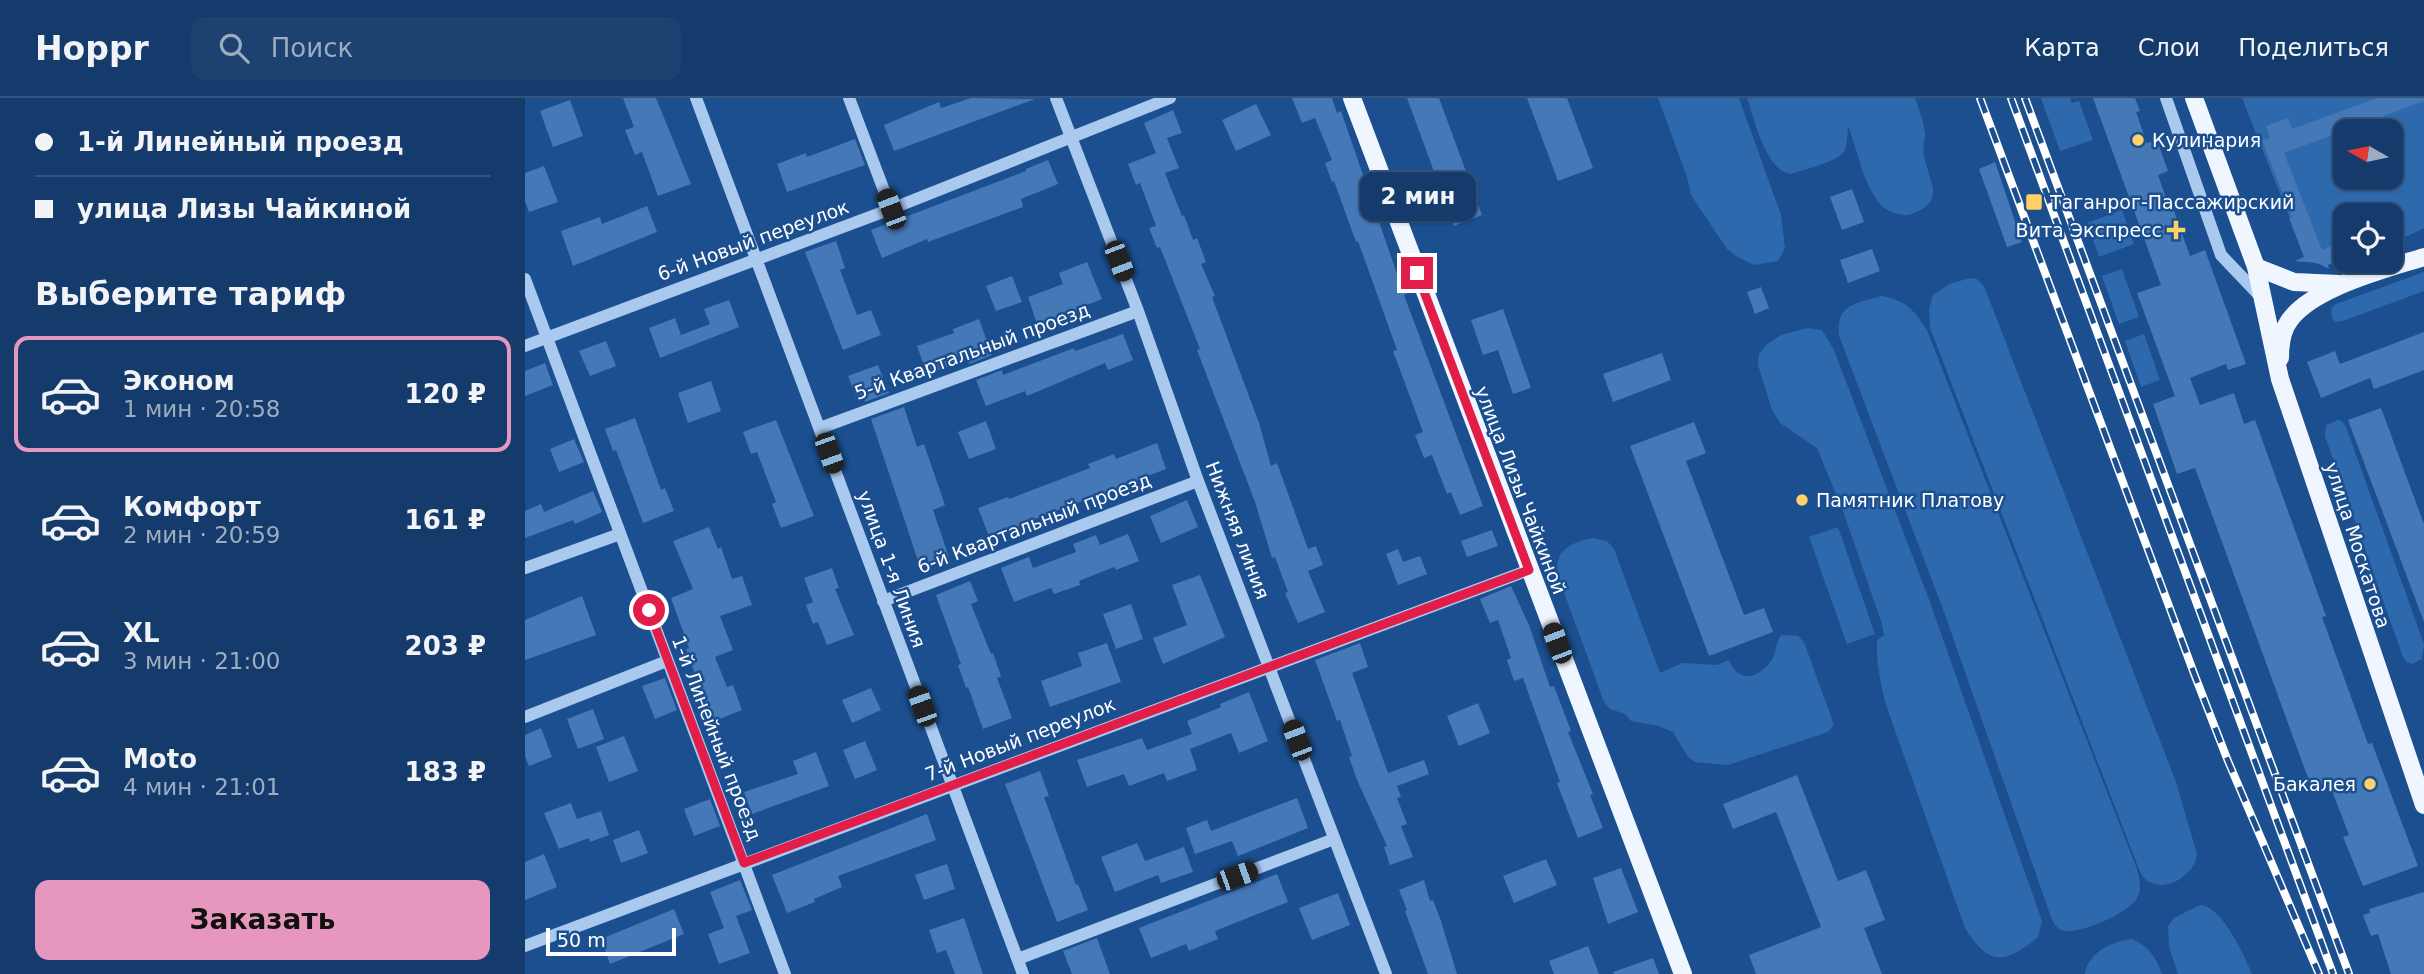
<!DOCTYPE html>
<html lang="ru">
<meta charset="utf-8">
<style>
:root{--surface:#143b6b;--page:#1d4271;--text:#f1f3f6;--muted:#9dadc1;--line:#33557e;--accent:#e797bd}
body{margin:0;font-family:"DejaVu Sans",sans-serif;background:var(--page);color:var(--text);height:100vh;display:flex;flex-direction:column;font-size:26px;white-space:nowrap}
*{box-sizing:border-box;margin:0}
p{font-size:23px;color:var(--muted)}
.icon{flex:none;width:38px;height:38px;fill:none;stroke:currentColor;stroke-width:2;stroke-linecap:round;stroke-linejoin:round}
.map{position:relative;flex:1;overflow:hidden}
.details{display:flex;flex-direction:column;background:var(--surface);width:525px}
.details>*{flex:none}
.top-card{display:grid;align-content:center;height:154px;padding:0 35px;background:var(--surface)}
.needle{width:46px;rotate:279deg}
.fabs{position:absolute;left:1808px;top:21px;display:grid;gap:14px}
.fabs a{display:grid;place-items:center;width:70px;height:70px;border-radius:14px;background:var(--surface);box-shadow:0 2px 5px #0004,0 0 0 2px var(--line);font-size:35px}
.scale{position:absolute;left:21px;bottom:18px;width:130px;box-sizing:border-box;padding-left:7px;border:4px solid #fff;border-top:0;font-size:19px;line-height:24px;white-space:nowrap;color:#fff;-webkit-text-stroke:5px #1b4f8f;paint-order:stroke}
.end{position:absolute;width:32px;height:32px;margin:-16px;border:9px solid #e11d48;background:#fff;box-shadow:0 0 0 4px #fff}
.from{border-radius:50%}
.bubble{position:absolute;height:49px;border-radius:14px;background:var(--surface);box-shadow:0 2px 5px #0004,0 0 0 2px var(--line);font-size:23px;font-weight:800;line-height:49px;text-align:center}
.car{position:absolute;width:21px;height:42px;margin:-21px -10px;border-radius:9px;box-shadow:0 0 5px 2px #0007;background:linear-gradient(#222 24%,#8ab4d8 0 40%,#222 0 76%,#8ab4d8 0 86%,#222 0)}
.top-card b{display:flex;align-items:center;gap:24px;height:66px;font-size:26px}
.top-card b+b{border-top:2px solid var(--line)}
.top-card i{width:18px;height:18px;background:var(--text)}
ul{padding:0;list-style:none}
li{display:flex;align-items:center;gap:21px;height:116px;margin:0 14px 10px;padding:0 21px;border:4px solid transparent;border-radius:14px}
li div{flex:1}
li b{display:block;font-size:26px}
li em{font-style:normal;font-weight:800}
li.current{border-color:var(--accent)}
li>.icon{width:63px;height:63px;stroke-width:1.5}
h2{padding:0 35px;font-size:32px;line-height:84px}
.button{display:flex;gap:14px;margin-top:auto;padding:14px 35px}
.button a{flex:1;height:80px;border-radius:14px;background:var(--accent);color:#111;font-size:28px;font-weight:800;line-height:80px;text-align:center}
header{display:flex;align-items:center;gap:42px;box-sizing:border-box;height:98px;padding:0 35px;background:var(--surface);border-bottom:2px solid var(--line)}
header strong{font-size:33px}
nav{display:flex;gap:38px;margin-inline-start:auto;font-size:24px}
.search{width:490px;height:63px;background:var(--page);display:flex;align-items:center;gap:18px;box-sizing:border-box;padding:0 24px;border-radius:14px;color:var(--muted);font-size:26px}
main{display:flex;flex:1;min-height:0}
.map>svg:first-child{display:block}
.green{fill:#2e69ad;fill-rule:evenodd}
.building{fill:#4478b7}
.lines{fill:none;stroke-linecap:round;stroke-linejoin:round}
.minor{stroke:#a9c9ee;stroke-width:12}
.major{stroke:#f0f6ff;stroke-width:18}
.rail-casing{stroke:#fff;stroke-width:8}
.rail{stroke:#1b4f8f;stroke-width:5;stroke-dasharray:16;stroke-linecap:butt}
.route{stroke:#e11d48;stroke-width:9}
.poi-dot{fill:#ffd166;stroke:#1b4f8f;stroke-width:2.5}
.labels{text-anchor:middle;stroke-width:5;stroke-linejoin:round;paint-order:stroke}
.poi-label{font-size:19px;fill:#fff;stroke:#1b4f8f;text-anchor:start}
.street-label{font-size:19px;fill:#fff;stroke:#1b4f8f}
</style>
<header>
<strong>Hoppr</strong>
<div class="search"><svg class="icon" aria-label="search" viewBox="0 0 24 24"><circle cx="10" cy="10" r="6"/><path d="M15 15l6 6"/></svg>Поиск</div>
<nav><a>Карта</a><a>Слои</a><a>Поделиться</a></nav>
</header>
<main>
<section class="details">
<div class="top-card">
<b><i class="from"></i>1-й Линейный проезд</b>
<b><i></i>улица Лизы Чайкиной</b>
</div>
<h2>Выберите тариф</h2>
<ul>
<li class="current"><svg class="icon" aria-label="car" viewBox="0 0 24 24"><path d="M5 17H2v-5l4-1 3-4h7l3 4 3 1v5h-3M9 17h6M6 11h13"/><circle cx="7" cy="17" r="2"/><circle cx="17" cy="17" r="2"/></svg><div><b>Эконом</b><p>1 мин · 20:58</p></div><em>120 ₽</em></li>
<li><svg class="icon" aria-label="car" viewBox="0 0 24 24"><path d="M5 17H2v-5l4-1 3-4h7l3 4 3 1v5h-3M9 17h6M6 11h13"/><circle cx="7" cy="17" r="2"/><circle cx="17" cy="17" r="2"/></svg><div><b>Комфорт</b><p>2 мин · 20:59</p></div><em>161 ₽</em></li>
<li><svg class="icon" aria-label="car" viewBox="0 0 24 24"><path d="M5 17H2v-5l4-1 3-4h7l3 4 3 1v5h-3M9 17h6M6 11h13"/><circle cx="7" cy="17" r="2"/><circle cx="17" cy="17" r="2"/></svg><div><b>XL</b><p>3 мин · 21:00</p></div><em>203 ₽</em></li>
<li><svg class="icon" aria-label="car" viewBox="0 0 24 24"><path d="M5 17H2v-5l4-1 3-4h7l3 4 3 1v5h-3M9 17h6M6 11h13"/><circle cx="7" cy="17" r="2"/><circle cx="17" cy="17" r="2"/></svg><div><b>Moto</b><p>4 мин · 21:01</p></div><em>183 ₽</em></li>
</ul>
<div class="button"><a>Заказать</a></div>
</section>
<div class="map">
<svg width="1899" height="876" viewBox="0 0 1899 876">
<rect width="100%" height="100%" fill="#1b4f8f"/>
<path class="green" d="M1133,0H1214L1256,117L1260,150L1253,163L1229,167L1211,158L1202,151L1166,97L1162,79Z
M1222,0H1390C1394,11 1399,25 1400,37C1400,44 1397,50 1399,58C1404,84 1422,103 1387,116C1378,119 1365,115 1357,108C1338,88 1333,53 1323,28C1322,36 1323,48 1318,55C1310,64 1278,72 1266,76C1240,72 1230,22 1222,0Z
M1516,0H1545L1547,5L1554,3L1568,42L1535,53Z
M1717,0H1899V130L1866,146V117H1820V161C1805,165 1795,170 1781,161ZM1820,33H1866V79H1820Z
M1597,112L1609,146L1574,159L1562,125Z
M1597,171L1614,219L1594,226L1577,178Z
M1899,174V193L1818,223L1811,224L1807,221L1806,210L1811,206Z
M1445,180L1452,181L1459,188L1651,684L1672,756C1670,778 1638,797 1620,781C1616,777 1614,771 1612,766L1405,230L1404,210L1408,197L1424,186Z
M1356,198C1381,202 1389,212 1402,232L1612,771C1614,780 1617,789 1613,798C1607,814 1558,835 1541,833C1533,832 1529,827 1526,819L1419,514L1314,238C1311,205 1331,206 1356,198Z
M1282,230L1297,232L1309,252L1405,504L1517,823L1513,839C1479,867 1464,868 1440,830L1362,610C1356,587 1351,565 1352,542L1359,537L1357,526L1318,413L1292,350L1255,325L1247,312L1233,267L1234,256L1241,247L1256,237Z
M1619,236L1635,282L1616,289L1600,243Z
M1813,322L1817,323L1821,329L1899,546L1897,561L1887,566L1882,564L1878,559L1800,338L1801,327Z
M1313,429L1350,536L1322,546L1284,439Z
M1068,440L1082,443L1089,451L1135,575L1157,565L1192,567L1204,562C1213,585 1233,581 1246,563C1252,555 1250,545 1256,537L1273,538L1279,544L1309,627L1303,634L1203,667L1170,664L1163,659L1148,634L1134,628L1106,623L1100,616L1085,611L1079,604L1033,478C1028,453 1046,444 1068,440Z
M1675,807C1697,808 1719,857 1727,876H1653L1644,849L1643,828L1649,820Z
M1607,841C1624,849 1631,859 1637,876H1560C1563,854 1588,843 1607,841Z"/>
<path class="building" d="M98,0H131L166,86L133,98L117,54L110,57L100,32L109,29Z
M446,0L510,1L369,53L359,27L414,4L416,10Z
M767,0H807L812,15L816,13L872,176H874L882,196L879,197L958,408L935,417L926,394L922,396L907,357L899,360L890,337L898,334L868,253L872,252L833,143L831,144L809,83L807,84L800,65L807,62L790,20L777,25Z
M882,0H914L957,117L929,128Z
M1002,0H1042L1068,70L1033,83Z
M1568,0H1610L1615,13L1611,14L1622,45L1632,42L1643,73L1633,77L1646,114L1649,113L1665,158L1680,152L1721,266L1703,272L1701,266L1665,280L1675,307L1709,295L1719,326L1730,322L1801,518L1797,519L1843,646L1847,645L1893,768L1838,788L1818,739L1824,737L1804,685L1787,691L1670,370L1652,376L1628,306L1650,298L1612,195L1636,187Z
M1852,0H1899V3L1759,55L1797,152L1820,142V160L1803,167L1804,171L1792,165L1770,163L1779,159L1764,120L1767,119L1737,42L1745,40L1741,28L1763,20L1767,31Z
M45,2L58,38L28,49L15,13Z
M731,6L746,37L711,53L697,22Z
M648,12L657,35L642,40L654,70L640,75L657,118L659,117L668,142L672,140L681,164L676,166L690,198L687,199L734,325L746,368L752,365L783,451L791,448L798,467L783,473L800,514L773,525L760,495L763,494L750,459L747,460L730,404L672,252L675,251L635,149L632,150L624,130L631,128L615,85L611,87L603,66L631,55L619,25Z
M330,41L340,67L262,94L252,66L281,55L282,59Z
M523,62L533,86L496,101L498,109L403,144L402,141L357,160L346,132L501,73V71Z
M1470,64L1497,144L1482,149L1454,71Z
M19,68L33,104L4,114L0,103V75Z
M1327,91L1339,124L1317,132L1305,99Z
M122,108L132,134L48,168L36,133L75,119L77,126Z
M311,143L320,170L315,172L332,217L346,212L356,237L318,252L280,154Z
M1347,151L1355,173L1323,185L1315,162Z
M562,164L577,201L537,217L539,222L514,232L503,199L538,186L534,175Z
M487,178L497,204L471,213L461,188Z
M1236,189L1244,210L1230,216L1222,194Z
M204,202L214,229L135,260L124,230L150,220L156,237L185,226L179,211Z
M978,211L1006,290L988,296L973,252L958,257L946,222Z
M454,221L467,257L444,266L443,262L402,276L392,248L429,235L428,231Z
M1899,234V272L1849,291L1845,280L1796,300L1782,264L1810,253L1815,266Z
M598,236L608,262L583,272L580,265L502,298L500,293L461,308L451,282L477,272L478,277L549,250L550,253Z
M81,243L91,268L65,278L54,253Z
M1137,255L1146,282L1088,304L1078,276Z
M20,265L28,287L0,298V273Z
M353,267L364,295L340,304L339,300L332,302L323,278Z
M186,283L196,313L163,325L153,295Z
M379,309L392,349L399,346L420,407L408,412L424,459L395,469L346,321Z
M1856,310L1899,426V524L1823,322Z
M110,320L136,392L140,390L149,413L118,425L91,352L88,353L80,331Z
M251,322L289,418L256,430L247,406L251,404L232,354L226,356L218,334Z
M461,323L471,351L444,361L433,334Z
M1169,324L1181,355L1161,363L1219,517L1239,510L1248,534L1184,558L1105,348Z
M49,341L59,364L34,374L25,351Z
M632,345L641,371L494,427V430L465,441L453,410L483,399L484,401L565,370L563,366L589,356L591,361Z
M68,393L77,414L50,426L48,422L0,440V413L16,406L19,414Z
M662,402L673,429L636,445L625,418Z
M184,429L193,451L196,449L207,481L217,478L227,507L195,518L208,552L190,559L202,589L208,587L217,612L187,624L161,551L164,550L146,500L168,491L148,443Z
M967,432L973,448L942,459L936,443Z
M603,436L614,463L591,472L589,469L554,483L555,487L529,496L526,490L489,504L476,470L504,459L508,470L551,454L548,446L571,437L575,447Z
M873,451L878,464L895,458L902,476L873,487L861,456Z
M307,470L314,490L310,491L329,537L302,547L293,524L288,526L281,507L288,504L279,480Z
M675,477L700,539L638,566L628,540L662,527L647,487Z
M445,483L453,503L446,506L466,556L468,555L476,578L472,580L487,620L458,631L443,589L441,590L433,567L436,566L411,497Z
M986,488L1004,527L1025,589L1029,588L1035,604L1046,633L1043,634L1068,696L1065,697L1078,730L1053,740L1032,685L1035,684L998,580L989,583L982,562L986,560L973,522L965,525L955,501Z
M57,498L71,537L0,562V522Z
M606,506L618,541L591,551L578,516Z
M582,545L596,584L525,609L516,583L557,568L553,555Z
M835,545L843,569L827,575L863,675L899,662L904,676L872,688L876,699L872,700L882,726L876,728L888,759L865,767L859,749L862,748L832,682L824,659L827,658L815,622L812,623L790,562Z
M140,580L152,612L130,621L117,588Z
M346,590L356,612L327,625L317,602Z
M724,594L743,643L714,655L706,635L665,651L672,672L642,683L639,675L604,688L599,676L562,689L552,662L617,640L622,652L667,636L662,623L696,609L695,606Z
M953,605L965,635L934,648L922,618Z
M68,611L79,641L53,651L42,621Z
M16,630L27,659L4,668L0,658V637Z
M99,638L113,673L84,684L71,649Z
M340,643L352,672L330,681L318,652Z
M291,654L304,688L227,716L219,694L273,676L268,663Z
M515,673L524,698L519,699L551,787L553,786L563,812L532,824L480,686Z
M1272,677L1313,783L1341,772L1360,822L1339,830L1357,876H1231L1224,857L1296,829L1251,714L1208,731L1198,706Z
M772,700L783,730L713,758L707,743L670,756L661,730L682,722L686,733Z
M185,701L195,728L169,738L159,711Z
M46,705L52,721L76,713L84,737L65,744L64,740L34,751L19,715Z
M402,716L411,742L313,778L317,789L289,801L290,804L262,815L247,777Z
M114,732L123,755L96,765L88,742Z
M612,745L620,763L659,749L668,774L636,785L633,777L590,794L576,759Z
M19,756L32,789L0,802V764Z
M1021,761L1032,787L989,805L978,778Z
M422,766L430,791L399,802L390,777Z
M1096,770L1113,814L1083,826L1068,780Z
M752,776L763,804L690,833L693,841L664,853L661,846L626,860L614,830Z
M215,782L227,812L211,818L225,855L194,866L183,836L199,830L185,794Z
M899,782L905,803L908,802L916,823L932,876H903L880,813L882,812L874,792Z
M1899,794V876H1866L1853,836L1846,838L1838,817L1845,815L1844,811Z
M813,795L825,827L787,842L774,810Z
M149,811L159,836L85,866L76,841Z
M439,820L458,876H430L421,852L412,855L404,832Z
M572,840L585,876H547L538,853Z
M1063,848L1074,876H1029L1024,863Z
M1128,860L1134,876H1089L1088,874Z"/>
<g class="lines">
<path class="minor" d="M171,0L498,876
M324,0L366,111
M531,0L613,213L673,383L861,876
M1641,0L1696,157L1735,198
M0,181L260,876
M0,248L366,111L645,0
M295,330L613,213
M0,470L95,436
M358,503L673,383
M0,619L142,563
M0,848L1004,472
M493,861L809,741"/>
<path class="major" d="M827,0L1158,876
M1669,0L1731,169L1755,281L1899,707
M1731,169L1769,184L1814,186
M1755,260C1755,249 1756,238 1761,228C1780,191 1861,171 1899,159"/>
<g class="rail-casing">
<path id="rail" d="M1455,0L1670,578L1703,663L1794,876
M1486,0L1808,876
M1500,0L1824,876"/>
</g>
<use href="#rail" class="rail"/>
</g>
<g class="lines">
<path class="route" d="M124,512L219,765L1004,472L892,175"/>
</g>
<g class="poi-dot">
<circle cx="1613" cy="42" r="7"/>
<rect x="1500" y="95" width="18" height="18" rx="3.5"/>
<path d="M1647.5 121.5h7v7h7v7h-7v7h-7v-7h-7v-7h7z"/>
<circle cx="1277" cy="402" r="7"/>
<circle cx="1845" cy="686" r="7"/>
</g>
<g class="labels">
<g class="poi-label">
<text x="1627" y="49">Кулинария</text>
<text x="1525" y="111">Таганрог-Пассажирский</text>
<text x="1637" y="139" text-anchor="end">Вита Экспресс</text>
<text x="1291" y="409">Памятник Платову</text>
<text x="1831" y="693" text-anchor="end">Бакалея</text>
</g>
<g class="street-label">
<text transform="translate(228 142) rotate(-20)" y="7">6-й Новый переулок</text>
<text transform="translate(447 253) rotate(-20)" y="7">5-й Квартальный проезд</text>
<text transform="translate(996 392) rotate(69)" y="7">улица Лизы Чайкиной</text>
<text transform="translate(509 425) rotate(-21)" y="7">6-й Квартальный проезд</text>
<text transform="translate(713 432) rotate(69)" y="7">Нижняя линия</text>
<text transform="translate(1833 447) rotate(72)" y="7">улица Москатова</text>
<text transform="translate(367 471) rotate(70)" y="7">улица 1-я Линия</text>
<text transform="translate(192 640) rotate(69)" y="7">1-й Линейный проезд</text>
<text transform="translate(495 641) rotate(-21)" y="7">7-й Новый переулок</text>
</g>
</g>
</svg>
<div class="fabs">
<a><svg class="needle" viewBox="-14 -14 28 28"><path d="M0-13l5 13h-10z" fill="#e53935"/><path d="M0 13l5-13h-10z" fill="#9dadc1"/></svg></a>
<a><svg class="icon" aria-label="locate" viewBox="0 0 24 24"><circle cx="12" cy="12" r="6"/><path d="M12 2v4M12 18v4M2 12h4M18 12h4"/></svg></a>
</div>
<div class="scale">50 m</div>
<i class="end from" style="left:124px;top:512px"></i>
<i class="end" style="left:892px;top:175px"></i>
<div class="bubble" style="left:835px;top:74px;width:116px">2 мин</div>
<i class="car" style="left:366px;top:111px;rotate:339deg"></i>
<i class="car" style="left:594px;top:163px;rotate:159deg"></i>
<i class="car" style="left:304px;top:355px;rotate:160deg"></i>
<i class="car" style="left:1032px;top:545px;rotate:339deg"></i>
<i class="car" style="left:397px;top:608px;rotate:340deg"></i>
<i class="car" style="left:772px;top:642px;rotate:339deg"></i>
<i class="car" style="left:712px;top:778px;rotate:70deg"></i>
</div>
</main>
